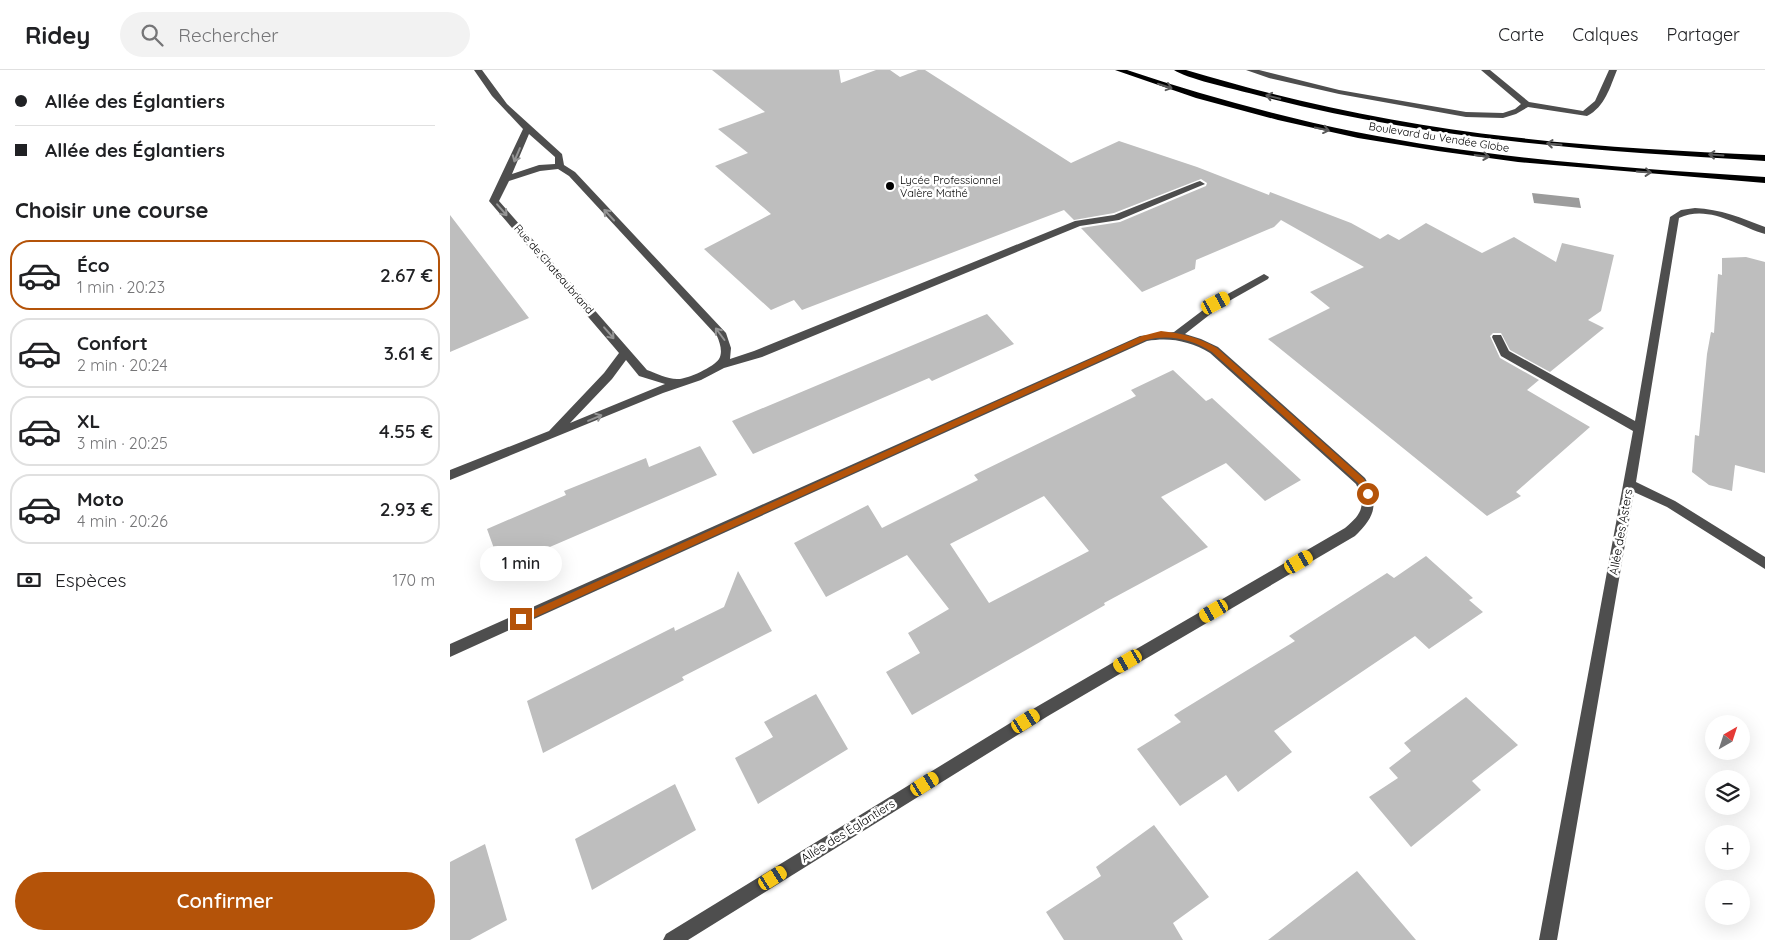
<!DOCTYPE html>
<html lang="fr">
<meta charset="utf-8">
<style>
:root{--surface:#fff;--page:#f2f2f2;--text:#202124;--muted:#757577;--line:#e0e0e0;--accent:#b45309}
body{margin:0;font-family:Quicksand,sans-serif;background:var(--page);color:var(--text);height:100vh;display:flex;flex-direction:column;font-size:19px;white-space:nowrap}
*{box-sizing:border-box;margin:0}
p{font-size:16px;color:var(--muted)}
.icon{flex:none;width:28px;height:28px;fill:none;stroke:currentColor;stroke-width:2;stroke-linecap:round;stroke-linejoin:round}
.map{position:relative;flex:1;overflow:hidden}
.panel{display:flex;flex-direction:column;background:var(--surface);width:450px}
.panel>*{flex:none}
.top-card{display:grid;align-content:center;height:110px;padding:0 15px;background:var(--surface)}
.needle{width:32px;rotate:39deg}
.tools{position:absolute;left:1255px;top:645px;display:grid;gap:10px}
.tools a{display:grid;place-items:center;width:45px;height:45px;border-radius:50%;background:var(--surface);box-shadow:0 5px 20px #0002;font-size:25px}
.end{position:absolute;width:22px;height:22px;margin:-11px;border:6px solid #b45309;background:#fff;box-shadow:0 0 0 2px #fff}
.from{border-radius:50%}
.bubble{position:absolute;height:35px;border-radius:18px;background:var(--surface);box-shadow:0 5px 20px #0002;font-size:16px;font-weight:600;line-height:35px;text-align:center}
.car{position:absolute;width:15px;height:30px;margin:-15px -8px;border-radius:6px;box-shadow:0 0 4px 1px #0007;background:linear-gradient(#f5c518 24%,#345 0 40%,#f5c518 0 76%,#345 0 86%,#f5c518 0)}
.top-card b{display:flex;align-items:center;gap:18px;height:48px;font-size:19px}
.top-card b+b{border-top:1px solid var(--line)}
.top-card i{width:12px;height:12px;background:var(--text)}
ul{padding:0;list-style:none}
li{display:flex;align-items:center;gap:15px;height:70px;margin:0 10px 8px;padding:0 5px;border:2px solid var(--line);border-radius:20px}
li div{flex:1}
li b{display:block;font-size:19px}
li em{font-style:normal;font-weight:600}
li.selected{border-color:var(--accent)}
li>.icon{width:45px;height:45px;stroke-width:1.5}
h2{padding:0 15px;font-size:22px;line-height:60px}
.pay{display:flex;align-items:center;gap:12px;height:55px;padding:0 15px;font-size:19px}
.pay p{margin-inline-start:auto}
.primary-button{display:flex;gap:10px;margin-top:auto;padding:10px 15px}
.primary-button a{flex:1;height:58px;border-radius:30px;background:var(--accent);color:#fff;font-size:20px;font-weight:600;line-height:58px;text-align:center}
header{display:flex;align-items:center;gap:30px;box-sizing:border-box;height:70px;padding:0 25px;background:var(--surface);border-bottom:1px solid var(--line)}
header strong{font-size:24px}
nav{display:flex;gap:28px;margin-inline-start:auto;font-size:18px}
.search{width:350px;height:45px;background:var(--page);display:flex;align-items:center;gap:12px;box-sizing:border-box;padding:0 18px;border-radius:28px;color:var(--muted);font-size:19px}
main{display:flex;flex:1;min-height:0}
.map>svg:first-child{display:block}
.water{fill:#9c9c9c}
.building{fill:#bebebe;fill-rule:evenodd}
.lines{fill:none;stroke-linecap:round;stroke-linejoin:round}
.minor{fill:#4e4e4e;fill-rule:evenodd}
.major{fill:#000;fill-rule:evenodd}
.oneway{stroke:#595959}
.oneway2{stroke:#959595}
.route{fill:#b45309}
.poi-dot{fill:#000;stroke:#fff;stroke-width:2}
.labels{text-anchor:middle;stroke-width:5;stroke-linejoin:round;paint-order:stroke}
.far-street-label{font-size:11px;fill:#000;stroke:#fff}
.far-poi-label{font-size:11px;fill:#000;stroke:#fff;text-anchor:start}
.street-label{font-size:12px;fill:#000;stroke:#fff}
</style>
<header>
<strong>Ridey</strong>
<div class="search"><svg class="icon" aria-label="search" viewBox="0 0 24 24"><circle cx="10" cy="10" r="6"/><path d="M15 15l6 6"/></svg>Rechercher</div>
<nav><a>Carte</a><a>Calques</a><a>Partager</a></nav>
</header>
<main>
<section class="panel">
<div class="top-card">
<b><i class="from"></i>Allée des Églantiers</b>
<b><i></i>Allée des Églantiers</b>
</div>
<h2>Choisir une course</h2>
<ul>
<li class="selected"><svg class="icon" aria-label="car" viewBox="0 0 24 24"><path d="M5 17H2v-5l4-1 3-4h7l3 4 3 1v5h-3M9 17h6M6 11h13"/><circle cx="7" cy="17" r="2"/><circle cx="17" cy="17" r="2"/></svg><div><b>Éco</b><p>1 min · 20:23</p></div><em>2.67 €</em></li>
<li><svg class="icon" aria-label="car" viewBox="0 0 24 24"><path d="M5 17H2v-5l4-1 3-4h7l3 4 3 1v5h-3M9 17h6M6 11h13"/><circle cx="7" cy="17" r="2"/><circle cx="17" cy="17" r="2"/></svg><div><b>Confort</b><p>2 min · 20:24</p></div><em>3.61 €</em></li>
<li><svg class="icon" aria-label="car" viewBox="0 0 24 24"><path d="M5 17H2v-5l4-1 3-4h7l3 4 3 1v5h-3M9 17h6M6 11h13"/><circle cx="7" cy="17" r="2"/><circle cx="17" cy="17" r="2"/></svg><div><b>XL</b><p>3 min · 20:25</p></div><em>4.55 €</em></li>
<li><svg class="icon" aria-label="car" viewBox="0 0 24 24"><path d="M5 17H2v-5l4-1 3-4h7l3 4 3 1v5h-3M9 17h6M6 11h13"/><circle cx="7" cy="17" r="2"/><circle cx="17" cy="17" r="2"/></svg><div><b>Moto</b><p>4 min · 20:26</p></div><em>2.93 €</em></li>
</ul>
<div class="pay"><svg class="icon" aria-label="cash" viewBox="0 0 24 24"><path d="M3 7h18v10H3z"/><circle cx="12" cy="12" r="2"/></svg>Espèces<p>170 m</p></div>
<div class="primary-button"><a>Confirmer</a></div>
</section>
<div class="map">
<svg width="1315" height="870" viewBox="0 0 1315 870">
<rect width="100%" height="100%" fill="#fff"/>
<path class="water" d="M1082,123L1129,128L1131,138L1084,133Z"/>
<path class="building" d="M262,0H389L391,13L426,0H440L450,7L468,0H475L621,93L669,71L747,97L819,125L820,122L901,153L930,169L938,164L949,170L976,153L1032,183L1064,167L1106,192L1112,173L1164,185L1151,241L1138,250L1154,258L1100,302L1060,280L1051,263H1043L1040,266L1050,288L1089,310L1077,320L1140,357L1066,422L1071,426L1037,446L818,269L880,238L860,222L914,197L831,150L824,157L746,190L745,199L692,222L631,158L670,152L756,116L757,113L751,109L664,143L624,150L614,140L352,240L344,230L321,240L254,179L321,144L265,96L298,83L268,59L315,42Z
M0,145L79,248L0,282Z
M1296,187L1315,192V403L1285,395L1282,421L1259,415L1242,402L1245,365L1249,366L1257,284L1261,262L1264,263L1268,204L1272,205V188Z
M537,244L564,274L482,311L479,308L303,384L282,351Z
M723,300L756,331L762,328L851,410L815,431L776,393L711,427L758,477L654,533L655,535L462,645L436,602L470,583L458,563L499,539L457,485L376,527L344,473L418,435L432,458L528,410L524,405L686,326L681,320ZM594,426L639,481L539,533L500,474Z
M250,376L267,405L51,498L37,459L116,425L114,421L196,388L199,397Z
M976,486L1023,528L1019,530L1033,542L979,579L965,566L824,661L842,682L788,722L776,705L730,736L687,679L731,652L724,645L845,571L839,566L937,503L944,508Z
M288,501L322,561L232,607L234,610L93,683L77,631L224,557L225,561L274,537Z
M366,624L398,679L308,734L285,688L323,667L314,652Z
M1016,627L1068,675L1022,711L1031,720L961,777L919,727L948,708L939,698L961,681L954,673Z
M225,714L246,760L142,820L125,769Z
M704,755L759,827L723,853L733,870H614L596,842L651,806L646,797Z
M35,774L57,850L20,870H0V792Z
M907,801L966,870H818Z"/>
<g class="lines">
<path class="minor" d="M24,0H32L57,34L112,84L114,95L125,102L276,263L281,278L280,289L304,281L625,151L664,145L747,112L750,111L755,114L669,150L630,156L312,287L274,298L251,310L213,323L0,410V400L99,361L154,303L169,283L39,131L73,59L42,26ZM79,64L105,87V94L89,95L62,104ZM108,99L119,106L267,266C270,273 273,282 269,289C264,297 236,310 227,309C217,309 206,303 197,300L49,131L59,111L90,101ZM176,290L189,306L215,314L120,353L162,309Z
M796,0H809L889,20L1016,42L1053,43L1065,39L1071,34L1031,0H1040L1079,32L1133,41L1145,31L1159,0H1167C1160,17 1155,37 1137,46L1078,37L1066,44L1053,48L1016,47L889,24L819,8Z
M1245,138C1270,139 1292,148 1315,157V164C1288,156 1258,134 1229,148L1186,412L1225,431L1315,487V499L1217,437L1184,422L1107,870H1089L1183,361L1051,286L1042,267L1043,265H1051L1059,281L1185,351L1220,147L1231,140Z
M814,204L819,207L818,209L772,235L735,264L751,269L768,277L915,408C929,433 926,446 905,466L598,646L238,870H213L216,864L588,636L895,458C913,443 916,435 906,414L760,283C740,271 720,267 697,271L0,587V574L690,266L724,262L765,231Z"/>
<path class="major" d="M665,0H677C752,25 828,46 906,62C1041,89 1179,98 1315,107V113L1068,92L988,81L908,68L828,50L746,28Z
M724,0H736C843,32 951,55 1062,67C1146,77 1231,81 1315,85V91C1141,81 968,69 799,23C783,19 735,8 724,0Z"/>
</g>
<defs><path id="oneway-shaft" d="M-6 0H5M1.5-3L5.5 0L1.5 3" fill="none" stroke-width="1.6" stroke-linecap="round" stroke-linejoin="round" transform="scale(1.25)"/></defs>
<g class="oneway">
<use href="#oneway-shaft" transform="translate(715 16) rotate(18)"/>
<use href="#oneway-shaft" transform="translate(823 27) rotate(-166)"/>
<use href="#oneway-shaft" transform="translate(872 59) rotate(12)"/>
<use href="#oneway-shaft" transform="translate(1104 74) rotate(-174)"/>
<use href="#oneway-shaft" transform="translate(1266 85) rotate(-176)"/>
<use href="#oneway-shaft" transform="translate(1032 86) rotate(7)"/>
<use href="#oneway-shaft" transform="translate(1194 102) rotate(4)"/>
</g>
<g class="oneway2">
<use href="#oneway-shaft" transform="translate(67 85) rotate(113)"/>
<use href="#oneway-shaft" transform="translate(52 140) rotate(49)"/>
<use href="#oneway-shaft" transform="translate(159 145) rotate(-133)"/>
<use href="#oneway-shaft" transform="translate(159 263) rotate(49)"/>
<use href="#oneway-shaft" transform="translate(270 264) rotate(-127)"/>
<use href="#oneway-shaft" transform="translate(145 348) rotate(-23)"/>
</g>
<path class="route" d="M711,261C731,263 750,268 767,278L914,409L922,424L921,426H915L908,413L762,282C741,269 720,264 696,270L74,552H68L67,549L68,547L692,266Z"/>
<circle class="poi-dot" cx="440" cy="116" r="5"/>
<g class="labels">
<g class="far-street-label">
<text transform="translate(989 67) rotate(9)" y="4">Boulevard du Vendée Globe</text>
<text transform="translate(104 199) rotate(49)" y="4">Rue de Chateaubriand</text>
</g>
<g class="far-poi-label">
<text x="450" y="114">Lycée Professionnel<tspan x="450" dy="13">Valère Mathé</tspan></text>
</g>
<g class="street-label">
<text transform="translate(1171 462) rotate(-80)" y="4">Allée des Asters</text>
<text transform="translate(398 761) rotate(-32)" y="4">Allée des Églantiers</text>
</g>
</g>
</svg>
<div class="tools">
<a><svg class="needle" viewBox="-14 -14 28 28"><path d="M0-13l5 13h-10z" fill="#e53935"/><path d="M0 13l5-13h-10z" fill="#757577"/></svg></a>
<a><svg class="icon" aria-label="layers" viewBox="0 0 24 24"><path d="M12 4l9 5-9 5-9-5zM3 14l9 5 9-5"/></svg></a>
<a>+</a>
<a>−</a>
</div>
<i class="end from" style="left:918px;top:424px"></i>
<i class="end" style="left:71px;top:549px"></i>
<div class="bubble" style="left:30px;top:476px;width:82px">1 min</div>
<i class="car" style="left:766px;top:233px;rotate:62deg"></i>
<i class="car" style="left:849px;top:492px;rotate:60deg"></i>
<i class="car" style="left:764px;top:541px;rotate:240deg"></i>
<i class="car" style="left:678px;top:591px;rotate:240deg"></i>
<i class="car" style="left:576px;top:651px;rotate:58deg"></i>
<i class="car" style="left:475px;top:714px;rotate:58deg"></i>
<i class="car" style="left:323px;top:808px;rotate:58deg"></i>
</div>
</main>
